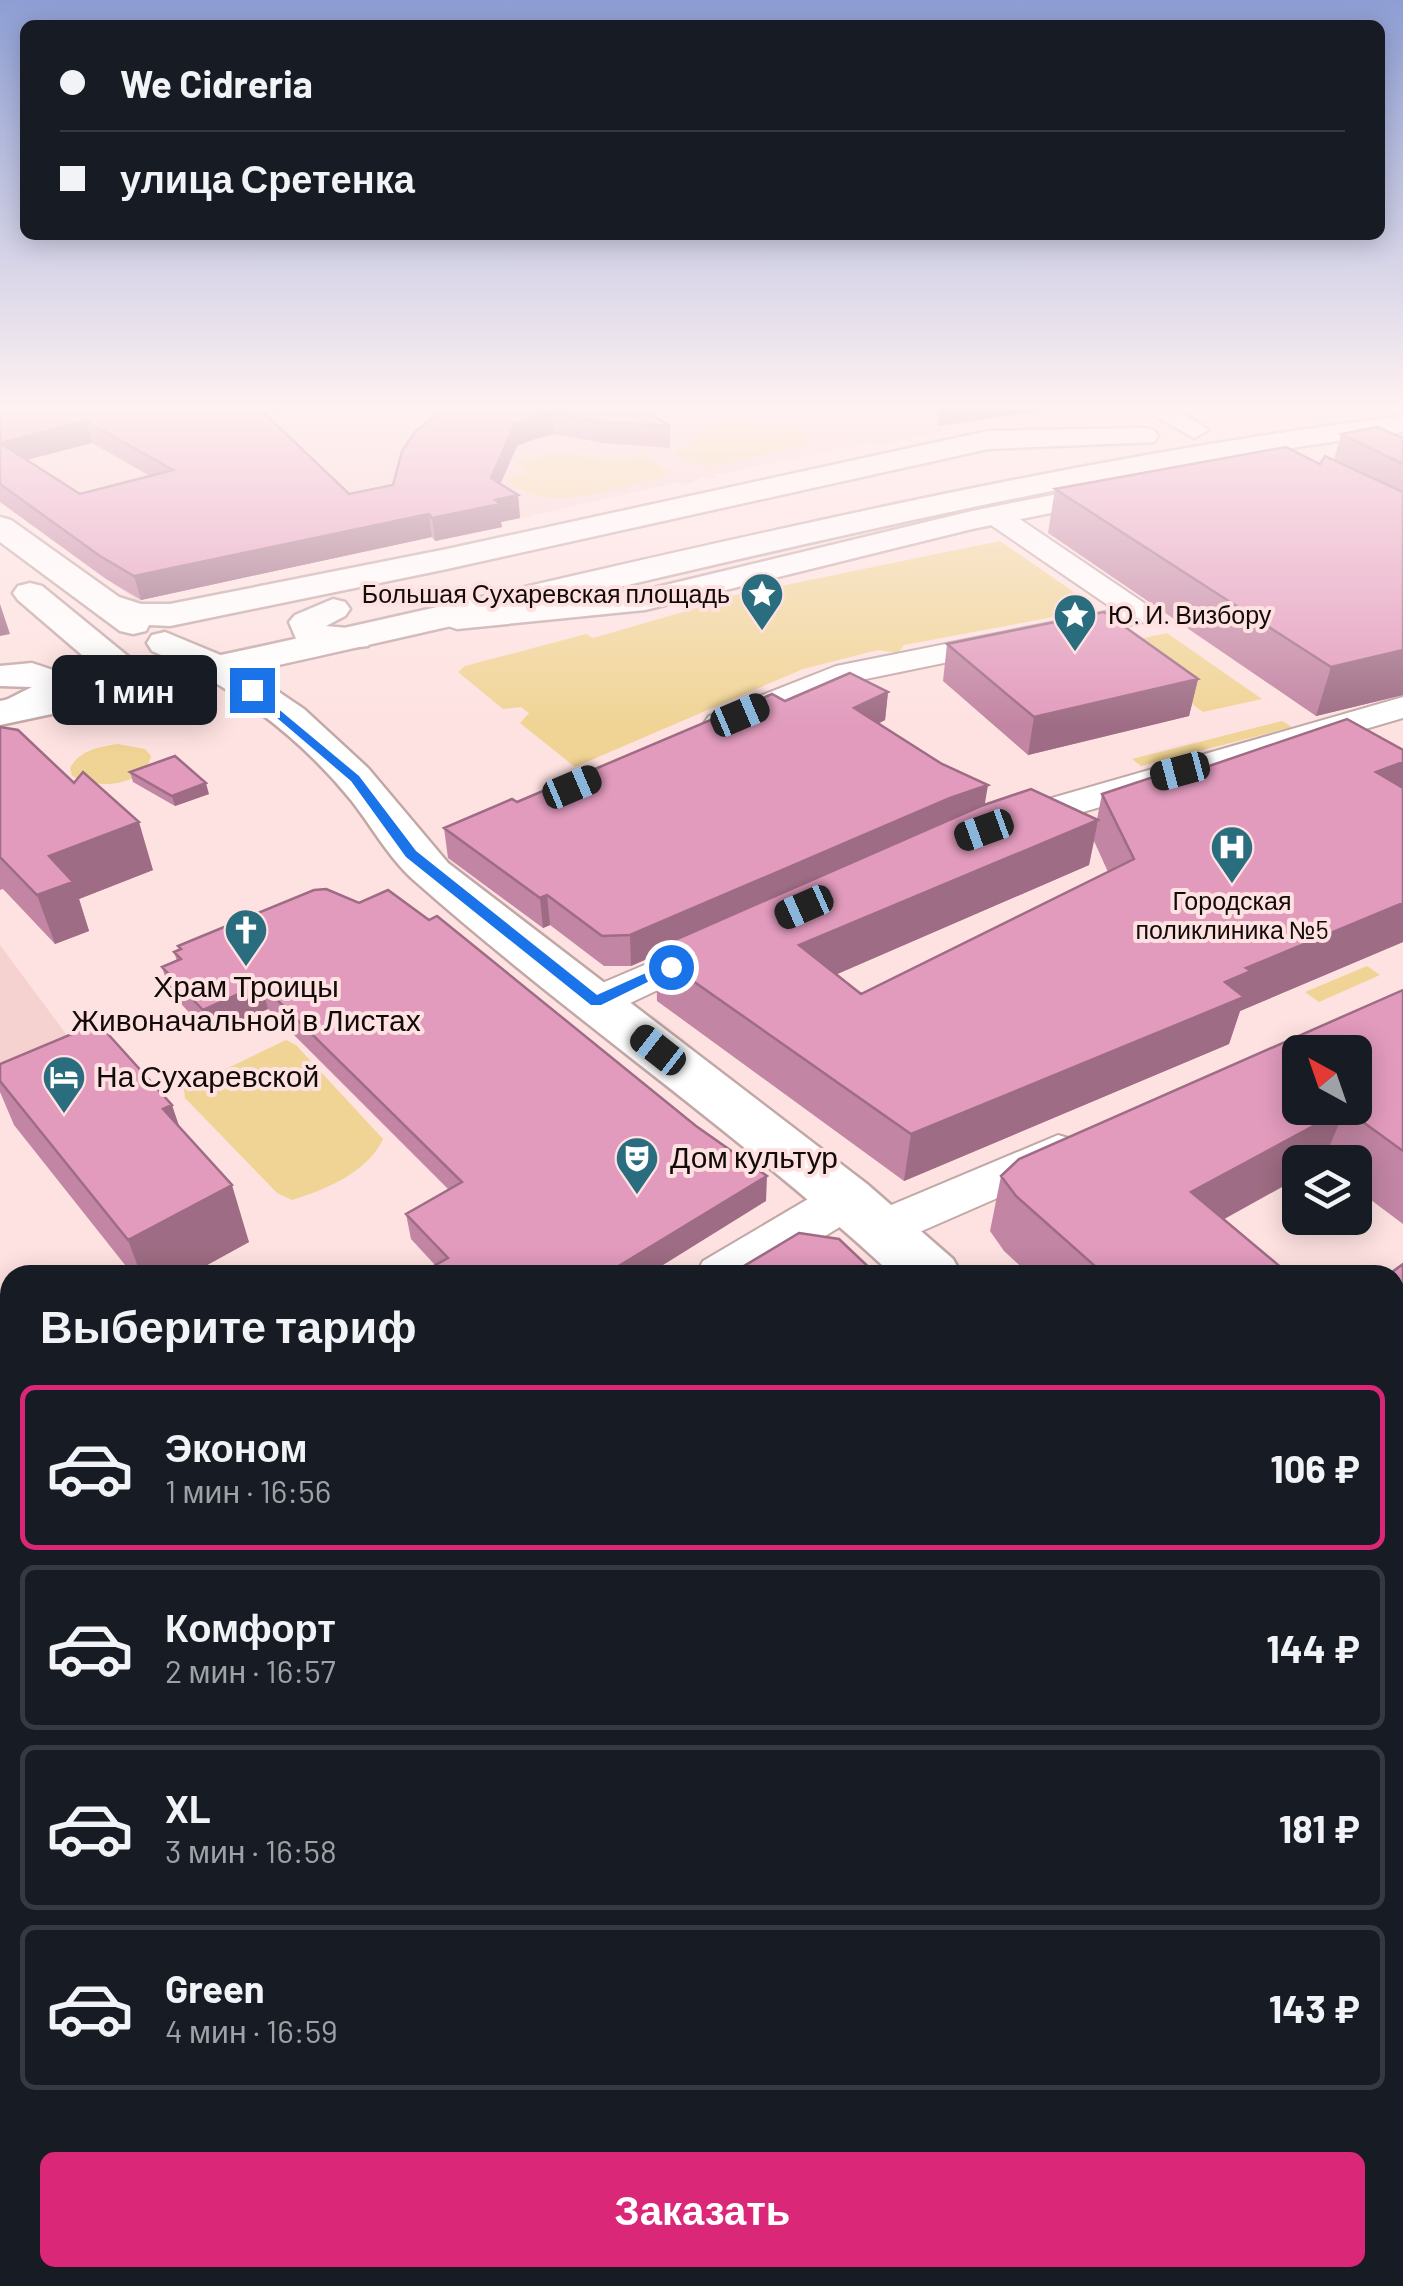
<!DOCTYPE html>
<html lang="ru">
<meta charset="utf-8">
<style>
:root{--surface:#171b24;--page:#242831;--text:#f1f3f6;--muted:#9ea1a6;--line:#363941;--accent:#db2777}
body{margin:0;font-family:Barlow,sans-serif;background:var(--page);color:var(--text);height:100vh;display:flex;flex-direction:column;font-size:38px;white-space:nowrap}
*{box-sizing:border-box;margin:0}
p{font-size:32px;color:var(--muted)}
.icon{flex:none;width:55px;height:55px;fill:none;stroke:currentColor;stroke-width:2;stroke-linecap:round;stroke-linejoin:round}
.map{position:relative;flex:1;overflow:hidden}
.drawer{position:absolute;left:0px;top:1265px;width:1405px;height:1022px;display:flex;flex-direction:column;background:var(--surface);border-radius:30px 30px 0 0;box-shadow:0 5px 25px #0003}
.drawer>*{flex:none}
.banner{position:absolute;left:20px;top:20px;width:1365px;height:220px;border-radius:15px;box-shadow:0 5px 25px #0003;display:grid;align-content:center;height:220px;padding:0 40px;background:var(--surface)}
.needle{width:65px;rotate:320deg}
.buttons{position:absolute;left:1282px;top:1035px;display:grid;gap:20px}
.buttons a{display:grid;place-items:center;width:90px;height:90px;border-radius:15px;background:var(--surface);box-shadow:0 5px 25px #0003;font-size:50px}
.end{position:absolute;width:45px;height:45px;margin:-22px;border:12px solid #1a73e8;background:#fff;box-shadow:0 0 0 5px #fff}
.from{border-radius:50%}
.bubble{position:absolute;height:70px;border-radius:15px;background:var(--surface);box-shadow:0 5px 25px #0003;font-size:32px;font-weight:700;line-height:70px;text-align:center}
.car{position:absolute;width:30px;height:60px;margin:-30px -15px;border-radius:12px;box-shadow:0 0 8px 2px #0007;background:linear-gradient(#222 24%,#8ab4d8 0 40%,#222 0 76%,#8ab4d8 0 86%,#222 0)}
.banner b{display:flex;align-items:center;gap:35px;height:95px;font-size:38px}
.banner b+b{border-top:2px solid var(--line)}
.banner i{width:25px;height:25px;background:var(--text)}
ul{padding:0;list-style:none}
li{display:flex;align-items:center;gap:30px;height:165px;margin:0 20px 15px;padding:0 20px;border:5px solid var(--line);border-radius:15px}
li div{flex:1}
li b{display:block;font-size:38px}
li em{font-style:normal;font-weight:700}
li.current{border-color:var(--accent)}
li>.icon{width:90px;height:90px;stroke-width:1.5}
h2{padding:0 40px;font-size:45px;line-height:120px}
.action{display:flex;gap:20px;margin-top:auto;padding:20px 40px}
.action a{flex:1;height:115px;border-radius:15px;background:var(--accent);color:#fff;font-size:40px;font-weight:700;line-height:115px;text-align:center}
.map>svg:first-child{display:block}
.built{fill:#f5d2d0}
.green{fill:#f0d495}
.lines{fill:none;stroke-linecap:round;stroke-linejoin:round}
.minor-casing{stroke:#c1a7a6;stroke-width:4}
.tertiary-casing{stroke:#c1a7a6;stroke-width:5}
.secondary-casing{stroke:#c1a7a6;stroke-width:5}
.primary-casing{stroke:#c1a7a6;stroke-width:5}
.minor{fill:#fff;fill-rule:evenodd}
.tertiary{fill:#fff;fill-rule:evenodd}
.secondary{fill:#fff;fill-rule:evenodd}
.primary{fill:#fff;fill-rule:evenodd}
.wall{fill:#c285a3;fill-rule:evenodd}
.shaded-wall{fill:#9e6c84}
.building{fill:#e29bbd;stroke:#9e6c84;stroke-width:2.5;fill-rule:evenodd}
.route{fill:#1a73e8}
.labels{text-anchor:middle;stroke-width:8;stroke-linejoin:round;paint-order:stroke}
.far-poi-label{font-size:25px;fill:#130a0a;stroke:#fee2e1;text-anchor:end}
.poi-label{font-size:30px;fill:#130a0a;stroke:#fee2e1;text-anchor:start}
</style>
<div class="map">
<svg width="1403" height="2286" viewBox="0 0 1403 2286">
<rect width="100%" height="100%" fill="#fee2e1"/>
<path class="built" d="M0,407H982L1003,416L879,446L872,442L714,475L718,479L704,477L684,486L679,482L499,523L502,527L435,541L431,537L137,601L0,501Z
M0,945L69,1038L0,1066Z"/>
<path class="green" d="M750,418L759,420L757,423L792,426L807,439L806,445L703,468L671,453L695,440L707,424Z
M552,453L610,458L644,456L669,472L657,479C611,488 547,516 507,480L509,475H521L525,468L514,467L516,462Z
M1000,541L1071,590L1091,610L904,645L898,653L878,650L803,669L575,767L520,723L529,713L521,707L503,709L458,672L465,666L586,634L593,638L700,607L731,603L726,597Z
M1167,633L1262,699L1203,712L1112,645Z
M1282,721L1292,727L1141,766L1132,759Z
M118,744L145,749L151,756C145,787 94,790 72,776L70,768C80,750 99,747 118,744Z
M1367,966L1380,975L1319,1002L1305,992Z
M286,1040L296,1045L383,1139C368,1172 325,1190 292,1200L277,1193L185,1098L184,1089Z"/>
<g class="lines">
<g class="minor-casing">
<path id="minor" d="M995,507L1005,509L1144,603L1148,616L1144,622L856,681L733,730H709L704,723L709,716L836,666L1115,610L985,521L981,515L985,509Z
M1403,697V718L1015,832L1002,835L989,832L983,824L989,816Z
M715,935L730,938L736,947L730,956L611,1012L596,1015L581,1012L575,1002L581,992Z
M1058,1135L1075,1140L1082,1152L1075,1164L883,1248L865,1242L858,1229L865,1216Z
M847,1181L864,1186L872,1199L864,1212L762,1275H695L703,1261L830,1186Z
M1403,1476V1531L1395,1534V1479Z
M737,2278H826L823,2286H734Z"/>
</g>
<g class="tertiary-casing">
<path id="tertiary" d="M1141,407H1174L1208,430L1194,438Z
M1128,480L1139,483L1143,489L1139,495L972,529L645,610L457,629L445,625L439,618L445,611L457,607L645,590L972,511Z
M333,599L345,602L350,609L345,616L326,626L368,630L373,638L368,646L329,650L297,641L289,622L295,615Z"/>
</g>
<g class="secondary-casing">
<path id="secondary" d="M165,632L230,659L304,709L368,768L448,863L867,1184L953,1259L962,1275H893C742,1135 571,1019 417,883C390,860 373,828 351,800C298,735 229,683 152,651L147,643L152,635Z
M32,663L62,673L71,687C55,710 31,725 2,718V702L32,687L0,686V666Z
M1395,1707L1403,1710V1792L1395,1789Z"/>
</g>
<g class="primary-casing">
<path id="primary" d="M1403,416V432C1110,470 825,539 538,606C359,648 180,687 0,725V701L110,679L18,600L13,593L18,586L30,583L42,586L146,671C565,584 978,469 1403,416Z
M1144,428L1154,430L1158,436L1154,442L988,449L447,569L170,626L149,625L146,631L133,634L120,631L0,542V517L11,520L119,597L141,604H170L447,549L988,431Z"/>
</g>
<use href="#minor" class="minor"/>
<use href="#tertiary" class="tertiary"/>
<use href="#secondary" class="secondary"/>
<use href="#primary" class="primary"/>
</g>
<path class="wall" d="M0,407H292L263,412L349,494L393,485L445,407H639L670,426V448L603,443L554,434L535,439L517,446L500,484L518,495L520,518L501,522L502,527L435,541L432,537L141,600L106,579L0,502ZM92,443L150,476L80,494L27,460Z
M710,407H752L719,409Z
M936,407H1066L938,426Z
M1341,434L1403,438V695L1316,716L1048,533L1055,489L1320,464L1334,460Z
M947,644L1198,679L1189,716L1028,755L943,681Z
M888,692L885,720L878,724L985,804L1097,819L1102,794L1165,781L1403,750V942L1240,1011L1229,1044L904,1181L657,1001L656,955L631,966H604L550,925L543,928L448,858L444,828L517,802L785,701ZM1094,841L1108,872L861,994L836,974L1089,865Z
M0,727L153,870L79,899L89,931L55,944L3,889L0,890Z
M130,772L209,794L175,806L133,782Z
M178,946L766,1201L435,1265L411,1239L406,1214L449,1190L268,1009L210,1035L170,992L162,967L177,961L174,952L179,950Z
M1403,990V1224L1355,1188V1162H1300L1224,1219L1290,1275H1030L1004,1251L990,1231L1001,1176Z
M0,1064L180,1128L249,1242L189,1275H133L14,1125L0,1092Z
M1403,1576V1652L1395,1644V1583Z
M1395,1816L1403,1822V2052L1395,2042Z"/>
<path class="shaded-wall" d="M246,407H292L248,414Z
M940,407H1066L938,426Z
M553,413L554,434L535,439L517,446L493,501L491,478L515,424L534,417Z
M86,421L92,443L7,465L0,443Z
M518,495L520,518L501,522L502,527L435,541L432,518Z
M429,514L432,537L141,600L134,576Z
M0,604L10,634L0,636Z
M1403,650V695L1316,716L1331,667Z
M1198,679L1189,716L1028,755L1034,717Z
M888,692L885,720L852,736L854,708Z
M1403,762V793L1376,772Z
M206,783L209,794L175,806L172,796Z
M988,785L983,815L946,827L631,966L630,935L950,798Z
M1098,820L1089,865L796,992L799,945Z
M139,822L153,870L79,899L89,931L55,944L37,895L49,856Z
M547,895L550,925L543,928L540,898Z
M1403,903V942L1240,1011L1229,1044L904,1181L911,1134L1225,982L1246,968Z
M261,984L268,1009L210,1035L203,1010Z
M172,1105L191,1161L163,1109Z
M1345,1109L1323,1162H1300V1177L1174,1247L1191,1192Z
M767,1176L766,1201L647,1275H604Z
M232,1185L249,1242L189,1275H141L128,1240Z
M6,1385L10,1393V1455L0,1461V1388Z
M1403,1413V1445L1395,1451V1419Z
M10,1933V2005L0,2013V1940Z
M136,2278H175L165,2286H126Z"/>
<path class="building" d="M0,407H258L349,494L393,485L402,451L415,432L445,407H639L670,426L602,422L553,413L534,417L515,424L491,478L518,495L495,500L500,504L432,518L429,514L134,576L100,556L0,484ZM86,421L173,470L80,494L0,443Z
M1377,427L1403,438V464L1341,434Z
M1286,447L1320,464L1325,456L1403,492V650L1331,667L1055,489Z
M1104,612L1198,679L1034,717L947,644Z
M850,673L888,692L854,708L942,764L988,785L950,798L630,935L602,936L547,895L540,898L444,828L512,799L517,802L772,694L785,701Z
M1347,719L1403,750V762L1376,772L1403,788V903L1246,968L1251,971L1225,982L1244,997L911,1134L656,955L661,946L981,806L1031,789L1098,820L799,945L861,994L1134,859L1102,794L1156,776L1165,781Z
M0,727L18,730L74,783L83,772L139,822L49,856L73,882L37,895L0,857Z
M175,756L206,783L172,796L130,772Z
M326,889L359,903L388,890L429,920L437,916L696,1126L767,1176L604,1275H418L448,1258L406,1214L462,1182L261,984L203,1010L162,967L181,959L174,952L181,949L178,946L314,890Z
M1403,990V1151L1345,1109L1191,1192L1290,1275H1105L1016,1196L1001,1176L1019,1159ZM1300,1052H1355V1108H1300Z
M98,1023L172,1105L163,1109L232,1185L128,1240L0,1081V1064Z
M799,1233L839,1239L877,1275H729Z
M1403,1264V1413L1395,1419V1275H1388Z
M1403,1576V1602L1395,1594V1583Z
M10,1729V1933L0,1940V1736Z
M1395,1816L1399,1817L1403,1822V2008L1395,1998Z
M10,2267V2278H136L126,2286H0V2276Z
M389,2278H640L643,2281L637,2286H380Z
M882,2278H1117L1109,2286H874Z"/>
<linearGradient id="sky" x2="0" y2="1"><stop stop-color="#8d9ed4"/><stop offset="0.56" stop-color="#fff2f2"/><stop offset="1" stop-color="#fff2f2" stop-opacity="0"/></linearGradient>
<rect width="1403" height="727" fill="url(#sky)"/>
<path class="route" d="M252,687L359,776L416,851L597,995L666,964L678,967L601,1005H591L406,857L351,781L248,693Z"/>
<defs>
<g id="sight-pin" transform="scale(2.25)"><path d="M0 17L-7.5 6A9.5 9.5 0 1 1 7.5 6Z" fill="#2a6d7e" stroke="#fee2e1"/><path d="M0-6L1.8-2.2L6-1.7L2.9 1.2L3.7 5.4L0 3.3L-3.7 5.4L-2.9 1.2L-6-1.7L-1.8-2.2Z" fill="#fff"/></g>
<g id="hospital-pin" transform="scale(2.25)"><path d="M0 17L-7.5 6A9.5 9.5 0 1 1 7.5 6Z" fill="#2a6d7e" stroke="#fee2e1"/><path d="M-5-5h3v3.5h4V-5h3V5h-3V1.5h-4V5h-3Z" fill="#fff"/></g>
<g id="church-pin" transform="scale(2.25)"><path d="M0 17L-7.5 6A9.5 9.5 0 1 1 7.5 6Z" fill="#2a6d7e" stroke="#fee2e1"/><path d="M-1.2-6h2.4v3.5h3.3v2.4h-3.3V6h-2.4V-.1h-3.3v-2.4h3.3Z" fill="#fff"/></g>
<g id="hotel-pin" transform="scale(2.25)"><path d="M0 17L-7.5 6A9.5 9.5 0 1 1 7.5 6Z" fill="#2a6d7e" stroke="#fee2e1"/><path d="M-6-4.5h1.5V1H6V5H4.5V3h-9V5H-6ZM-4 0a1.8 1.8 0 1 1 3.6 0ZM.5 0V-2.5h3Q6-2.5 6 0Z" fill="#fff"/></g>
<g id="theatre-pin" transform="scale(2.25)"><path d="M0 17L-7.5 6A9.5 9.5 0 1 1 7.5 6Z" fill="#2a6d7e" stroke="#fee2e1"/><path d="M-5-5.5Q0-4 5-5.5V0Q5 5 0 6Q-5 5-5 0ZM-3.3-2.5H-1v1.5H-3.3ZM1-2.5H3.3v1.5H1ZM-2.8 1Q0 5.5 2.8 1Z" fill="#fff"/></g>
</defs>
<g fill-rule="evenodd">
<use href="#sight-pin" x="762" y="594"/>
<use href="#sight-pin" x="1075" y="615"/>
<use href="#hospital-pin" x="1232" y="847"/>
<use href="#church-pin" x="246" y="930"/>
<use href="#hotel-pin" x="64" y="1077"/>
<use href="#theatre-pin" x="637" y="1158"/>
</g>
<g class="labels">
<g class="far-poi-label">
<text x="730" y="603">Большая Сухаревская площадь</text>
<text x="1108" y="624" text-anchor="start">Ю. И. Визбору</text>
<text x="1232" y="910" text-anchor="middle">Городская<tspan x="1232" dy="29">поликлиника №5</tspan></text>
</g>
<g class="poi-label">
<text x="246" y="997" text-anchor="middle">Храм Троицы<tspan x="246" dy="34">Живоначальной в Листах</tspan></text>
<text x="96" y="1087">На Сухаревской</text>
<text x="670" y="1168">Дом культур</text>
</g>
</g>
</svg>
<div class="buttons">
<a><svg class="needle" viewBox="-14 -14 28 28"><path d="M0-13l5 13h-10z" fill="#e53935"/><path d="M0 13l5-13h-10z" fill="#9ea1a6"/></svg></a>
<a><svg class="icon" aria-label="layers" viewBox="0 0 24 24"><path d="M12 4l9 5-9 5-9-5zM3 14l9 5 9-5"/></svg></a>
</div>
<i class="end from" style="left:671px;top:967px"></i>
<i class="end" style="left:252px;top:690px"></i>
<div class="bubble" style="left:52px;top:655px;width:165px">1 мин</div>
<i class="car" style="left:740px;top:715px;rotate:67deg"></i>
<i class="car" style="left:1180px;top:771px;rotate:255deg"></i>
<i class="car" style="left:572px;top:787px;rotate:67deg"></i>
<i class="car" style="left:984px;top:830px;rotate:250deg"></i>
<i class="car" style="left:804px;top:907px;rotate:246deg"></i>
<i class="car" style="left:658px;top:1050px;rotate:308deg"></i>
<div class="banner">
<b><i class="from"></i>We Cidreria</b>
<b><i></i>улица Сретенка</b>
</div>
<section class="drawer">
<h2>Выберите тариф</h2>
<ul>
<li class="current"><svg class="icon" aria-label="car" viewBox="0 0 24 24"><path d="M5 17H2v-5l4-1 3-4h7l3 4 3 1v5h-3M9 17h6M6 11h13"/><circle cx="7" cy="17" r="2"/><circle cx="17" cy="17" r="2"/></svg><div><b>Эконом</b><p>1 мин · 16:56</p></div><em>106 ₽</em></li>
<li><svg class="icon" aria-label="car" viewBox="0 0 24 24"><path d="M5 17H2v-5l4-1 3-4h7l3 4 3 1v5h-3M9 17h6M6 11h13"/><circle cx="7" cy="17" r="2"/><circle cx="17" cy="17" r="2"/></svg><div><b>Комфорт</b><p>2 мин · 16:57</p></div><em>144 ₽</em></li>
<li><svg class="icon" aria-label="car" viewBox="0 0 24 24"><path d="M5 17H2v-5l4-1 3-4h7l3 4 3 1v5h-3M9 17h6M6 11h13"/><circle cx="7" cy="17" r="2"/><circle cx="17" cy="17" r="2"/></svg><div><b>XL</b><p>3 мин · 16:58</p></div><em>181 ₽</em></li>
<li><svg class="icon" aria-label="car" viewBox="0 0 24 24"><path d="M5 17H2v-5l4-1 3-4h7l3 4 3 1v5h-3M9 17h6M6 11h13"/><circle cx="7" cy="17" r="2"/><circle cx="17" cy="17" r="2"/></svg><div><b>Green</b><p>4 мин · 16:59</p></div><em>143 ₽</em></li>
</ul>
<div class="action"><a>Заказать</a></div>
</section>
</div>
